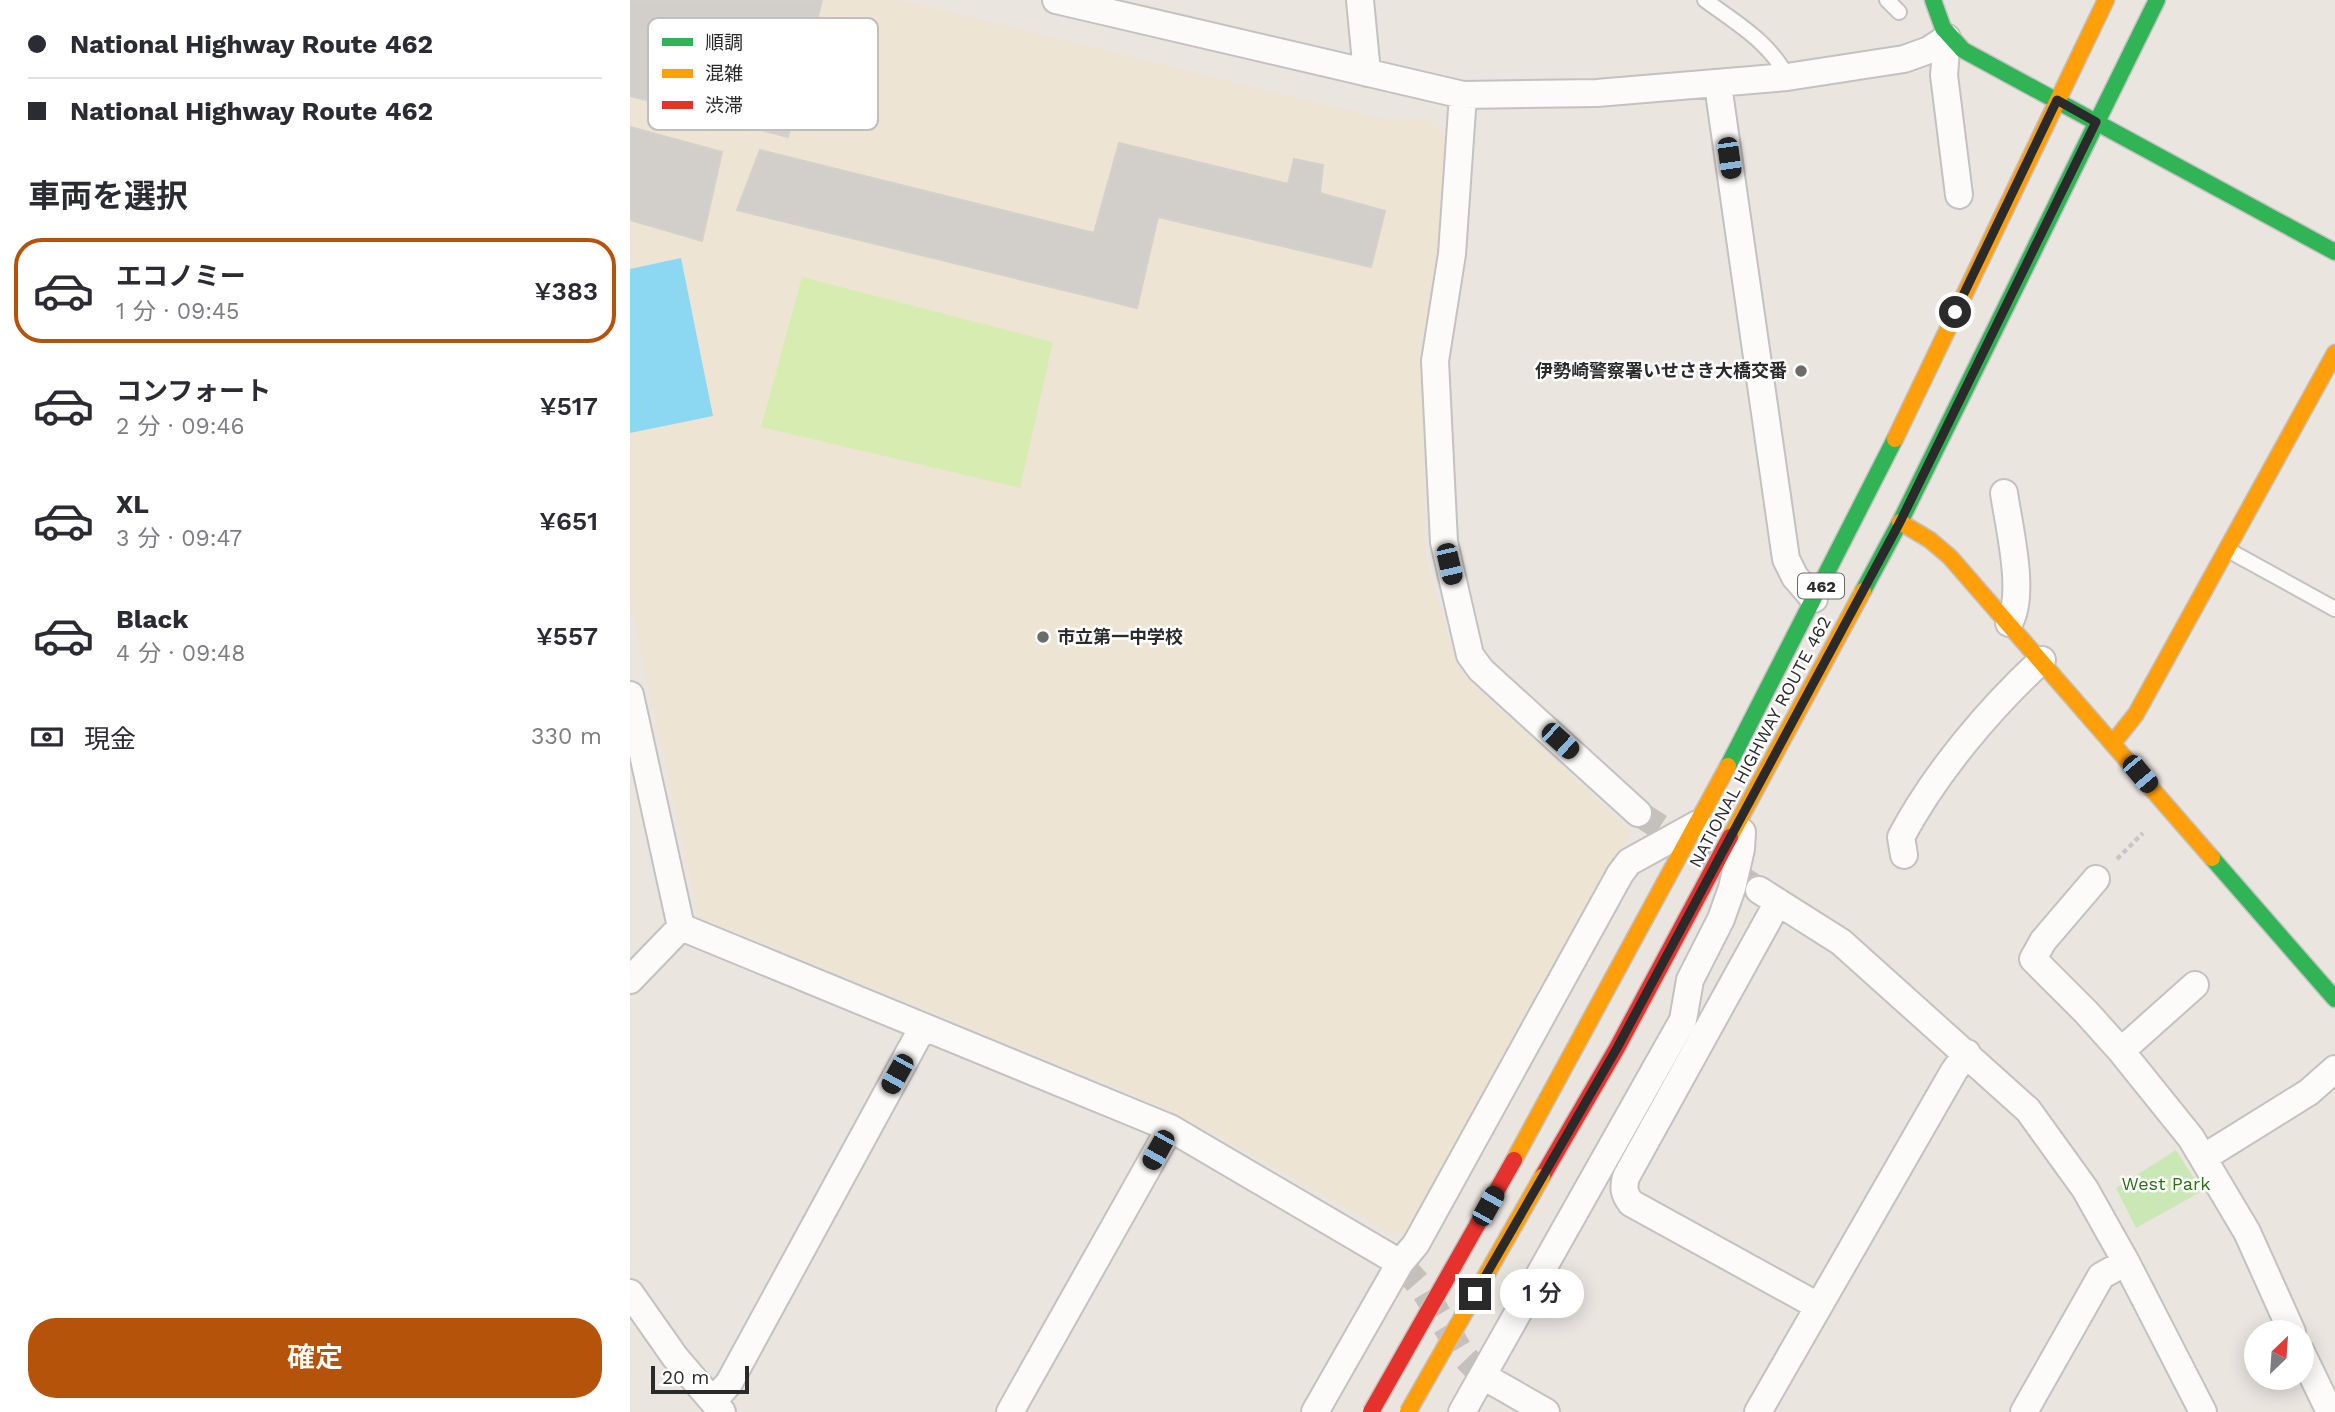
<!DOCTYPE html>
<html lang="ja">
<meta charset="utf-8">
<style>
:root{--surface:#fff;--page:#f2f2f3;--text:#2b2b33;--muted:#7c7c81;--line:#e1e1e2;--accent:#b45309}
body{margin:0;font-family:"Work Sans","Noto Sans JP",sans-serif;background:var(--page);color:var(--text);height:100vh;display:flex;flex-direction:column;font-size:26px;white-space:nowrap}
*{box-sizing:border-box;margin:0}
p{font-size:23px;color:var(--muted)}
.icon{flex:none;width:38px;height:38px;fill:none;stroke:currentColor;stroke-width:2;stroke-linecap:round;stroke-linejoin:round}
.map{position:relative;flex:1;overflow:hidden}
.drawer{display:flex;flex-direction:column;background:var(--surface);width:630px}
.drawer>*{flex:none}
.banner{display:grid;align-content:center;height:154px;padding:0 28px;background:var(--surface)}
.needle{width:46px;rotate:25deg}
.tools{position:absolute;left:1614px;top:1320px;display:grid;gap:14px}
.tools a{display:grid;place-items:center;width:70px;height:70px;border-radius:50%;background:var(--surface);box-shadow:0 4px 18px #0003;font-size:35px}
.scale{position:absolute;left:21px;bottom:18px;width:98px;box-sizing:border-box;padding-left:7px;border:4px solid #2a2a2a;border-top:0;font-size:19px;line-height:24px;white-space:nowrap;color:#2a2a2a;-webkit-text-stroke:5px #fff;paint-order:stroke}
.end{position:absolute;width:32px;height:32px;margin:-16px;border:9px solid #2a2a2a;background:#fff;box-shadow:0 0 0 4px #fff}
.from{border-radius:50%}
.bubble{position:absolute;height:49px;border-radius:24px;background:var(--surface);box-shadow:0 4px 18px #0003;font-size:23px;font-weight:600;line-height:49px;text-align:center}
.car{position:absolute;width:21px;height:42px;margin:-21px -10px;border-radius:9px;box-shadow:0 0 5px 2px #0007;background:linear-gradient(#222 24%,#8ab4d8 0 40%,#222 0 76%,#8ab4d8 0 86%,#222 0)}
.banner b{display:flex;align-items:center;gap:24px;height:66px;font-size:26px}
.banner b+b{border-top:2px solid var(--line)}
.banner i{width:18px;height:18px;background:var(--text)}
ul{padding:0;list-style:none}
li{display:flex;align-items:center;gap:21px;height:105px;margin:0 14px 10px;padding:0 14px;border:4px solid transparent;border-radius:28px}
li div{flex:1}
li b{display:block;font-size:26px}
li em{font-style:normal;font-weight:600}
li.active{border-color:var(--accent)}
li>.icon{width:63px;height:63px;stroke-width:1.5}
h2{padding:0 28px;font-size:32px;line-height:84px}
.pay{display:flex;align-items:center;gap:18px;height:77px;padding:0 28px;font-size:26px}
.pay p{margin-inline-start:auto}
.button{display:flex;gap:14px;margin-top:auto;padding:14px 28px}
.button a{flex:1;height:80px;border-radius:28px;background:var(--accent);color:#fff;font-size:28px;font-weight:600;line-height:80px;text-align:center}
main{display:flex;flex:1;min-height:0}
.map>svg:first-child{display:block}
.education{fill:#eee4d3}
.green{fill:#cae8b5}
.pitch{fill:#d7ecb1}
.water{fill:#8cd8f2}
.building{fill:#d2cfcb;stroke:#d4d1cb;stroke-width:2}
.lines{fill:none;stroke-linecap:round;stroke-linejoin:round}
.street-tunnel{stroke:#c4c0bb;stroke-width:26;stroke-dasharray:26 13;stroke-linecap:butt}
.lane-casing{stroke:#c3c1c1;stroke-width:18}
.street-casing{stroke:#c3c1c1;stroke-width:30}
.fast-casing{stroke:#c3c1c1;stroke-width:19}
.slow-casing{stroke:#c3c1c1;stroke-width:19}
.jam-casing{stroke:#c3c1c1;stroke-width:19}
.path{stroke:#c8c7c7;stroke-width:4.5;stroke-dasharray:5 3.5;stroke-linecap:butt}
.lane{stroke:#fcfbfa;stroke-width:14}
.street{stroke:#fcfbfa;stroke-width:26}
.fast{stroke:#30b455;stroke-width:16}
.slow{stroke:#ff9f0a;stroke-width:16}
.jam{stroke:#e5322d;stroke-width:16}
.slow-bridge-casing{stroke:#c5c3c1;stroke-width:19;stroke-linecap:butt}
.jam-bridge-casing{stroke:#c5c3c1;stroke-width:19;stroke-linecap:butt}
.slow-bridge{stroke:#ff9f0a;stroke-width:16}
.jam-bridge{stroke:#e5322d;stroke-width:16}
.route{stroke:#2a2a2a;stroke-width:9}
.poi-dot{fill:#6d6b69;stroke:#fff;stroke-width:2.5}
.labels{text-anchor:middle;stroke-width:5;stroke-linejoin:round;paint-order:stroke}
.shield{fill:#fff;stroke:#6a6a6a;stroke-width:2}
.shield-label{font-size:16px;font-weight:bold;fill:#2a2a2a}
.poi-label{font-size:18px;font-weight:bold;fill:#2a2a2a;stroke:#fff;text-anchor:end}
.street-label{font-size:18px;fill:#2a2a2a;stroke:#fff}
.park-label{font-size:18px;fill:#266f13;stroke:#fff}
.key{fill:#fff;stroke:#bfbfbf;stroke-width:2}
.key-label{font-size:19px;fill:#2a2a2a}
</style>
<main>
<section class="drawer">
<div class="banner">
<b><i class="from"></i>National Highway Route 462</b>
<b><i></i>National Highway Route 462</b>
</div>
<h2>車両を選択</h2>
<ul>
<li class="active"><svg class="icon" aria-label="car" viewBox="0 0 24 24"><path d="M5 17H2v-5l4-1 3-4h7l3 4 3 1v5h-3M9 17h6M6 11h13"/><circle cx="7" cy="17" r="2"/><circle cx="17" cy="17" r="2"/></svg><div><b>エコノミー</b><p>1 分 · 09:45</p></div><em>¥383</em></li>
<li><svg class="icon" aria-label="car" viewBox="0 0 24 24"><path d="M5 17H2v-5l4-1 3-4h7l3 4 3 1v5h-3M9 17h6M6 11h13"/><circle cx="7" cy="17" r="2"/><circle cx="17" cy="17" r="2"/></svg><div><b>コンフォート</b><p>2 分 · 09:46</p></div><em>¥517</em></li>
<li><svg class="icon" aria-label="car" viewBox="0 0 24 24"><path d="M5 17H2v-5l4-1 3-4h7l3 4 3 1v5h-3M9 17h6M6 11h13"/><circle cx="7" cy="17" r="2"/><circle cx="17" cy="17" r="2"/></svg><div><b>XL</b><p>3 分 · 09:47</p></div><em>¥651</em></li>
<li><svg class="icon" aria-label="car" viewBox="0 0 24 24"><path d="M5 17H2v-5l4-1 3-4h7l3 4 3 1v5h-3M9 17h6M6 11h13"/><circle cx="7" cy="17" r="2"/><circle cx="17" cy="17" r="2"/></svg><div><b>Black</b><p>4 分 · 09:48</p></div><em>¥557</em></li>
</ul>
<div class="pay"><svg class="icon" aria-label="cash" viewBox="0 0 24 24"><path d="M3 7h18v10H3z"/><circle cx="12" cy="12" r="2"/></svg>現金<p>330 m</p></div>
<div class="button"><a>確定</a></div>
</section>
<div class="map">
<svg width="1705" height="1412" viewBox="0 0 1705 1412">
<rect width="100%" height="100%" fill="#eae5df"/>
<path class="education" d="M0,0H269L754,119L801,121L815,139L807,250L791,359L796,558L828,670L1001,831L778,1232H759L580,1131L517,1100L69,917L0,603Z"/>
<path class="green" d="M1546,1150L1572,1191L1506,1228L1486,1188Z"/>
<path class="pitch" d="M172,277L423,342L390,488L131,427Z"/>
<path class="water" d="M51,258L83,416L0,433V269Z"/>
<path class="building" d="M0,0H192L158,137L0,96Z
M0,127L92,152L72,241L0,220Z
M489,143L658,184L664,159L693,165L690,193L755,211L741,267L528,217L507,308L107,210L130,150L464,233Z"/>
<g class="lines">
<path class="street-tunnel" d="M1008,813L1129,890
M770,1263L793,1289L832,1354L853,1376"/>
<g class="lane-casing">
<path id="lane" d="M1075,0C1106,23 1140,42 1157,77
M1257,0L1269,12
M1598,550L1705,609"/>
</g>
<g class="street-casing">
<path id="street" d="M426,0L833,95L967,93L1157,77L1274,59L1299,50L1317,38
M730,0L737,73
M1317,38L1314,75L1329,195
M1088,85L1156,559L1165,577L1184,599
M833,95L822,254L805,361L814,542L840,655L851,670L1008,813
M1374,493C1379,527 1396,595 1379,623
M0,695L51,927
M1274,855L1271,837C1305,773 1359,709 1412,660
M1466,879L1413,941L1403,959L1456,1012L1491,1051L1561,1138L1617,1232L1662,1332
M1129,890L1211,942L1398,1110L1455,1189L1496,1262L1573,1412
M1148,902L996,1177C993,1188 994,1194 1001,1203L1188,1306
M51,927L540,1128L770,1263
M0,980L51,927
M1491,1051L1565,985
M1573,1158L1679,1092L1705,1069
M0,1293L45,1357L92,1412
M1671,1352L1700,1412
M853,1376L916,1412
M83,1401L99,1383L293,1027
M380,1412L540,1128
M685,1412L770,1263L786,1244L990,874L999,862L1068,824
M832,1412L1053,1020L1060,980L1091,919L1102,888L1111,849L1112,832
M1128,1412L1324,1071L1337,1053
M1394,1412L1471,1276L1496,1262"/>
</g>
<g class="fast-casing">
<path id="fast" d="M1303,0L1313,28L1333,50L1705,252
M1233,591L1270,522L1527,0
M1098,766L1265,439
M1582,858L1705,999"/>
</g>
<g class="slow-casing">
<path id="slow" d="M1265,439L1476,0
M1270,522L1300,540L1320,557L1582,858
M1483,743L1506,714L1705,353
M1100,837L1233,591
M884,1160L1098,766"/>
</g>
<g class="jam-casing">
<path id="jam" d="M912,1177L987,1048L1100,837"/>
</g>
<path class="path" d="M1487,859L1513,833"/>
<use href="#lane" class="lane"/>
<use href="#street" class="street"/>
<use href="#fast" class="fast"/>
<use href="#slow" class="slow"/>
<use href="#jam" class="jam"/>
<g class="slow-bridge-casing">
<path id="slow-bridge" d="M778,1412L912,1177"/>
</g>
<g class="jam-bridge-casing">
<path id="jam-bridge" d="M741,1412L884,1160"/>
</g>
<use href="#slow-bridge" class="slow-bridge"/>
<use href="#jam-bridge" class="jam-bridge"/>
</g>
<g class="lines">
<path class="route" d="M845,1294L987,1048L1270,522L1466,122L1427,100L1325,312"/>
</g>
<g class="poi-dot">
<circle cx="1171" cy="371" r="7"/>
<circle cx="413" cy="637" r="7"/>
</g>
<g class="labels">
<rect class="shield" x="1168" y="573.5" width="46" height="25" rx="5"/>
<g class="shield-label">
<text x="1191" y="592">462</text>
</g>
<g class="poi-label">
<text x="1157" y="377">伊勢崎警察署いせさき大橋交番</text>
<text x="427" y="643" text-anchor="start">市立第一中学校</text>
</g>
<g class="street-label">
<text transform="translate(1130 742) rotate(-62)" y="6">NATIONAL HIGHWAY ROUTE 462</text>
</g>
<g class="park-label">
<text x="1536" y="1190">West Park</text>
</g>
</g>
<rect x="18" y="18" width="230" height="112" rx="10" class="key"/>
<rect x="32" y="38" width="31" height="8" fill="#30b455"/>
<rect x="32" y="69" width="31" height="9" fill="#ff9f0a"/>
<rect x="32" y="101" width="31" height="8" fill="#e5322d"/>
<g class="key-label">
<text x="75" y="49">順調</text>
<text x="75" y="80">混雑</text>
<text x="75" y="112">渋滞</text>
</g>
</svg>
<div class="tools">
<a><svg class="needle" viewBox="-14 -14 28 28"><path d="M0-13l5 13h-10z" fill="#e53935"/><path d="M0 13l5-13h-10z" fill="#7c7c81"/></svg></a>
</div>
<div class="scale">20 m</div>
<i class="end from" style="left:1325px;top:312px"></i>
<i class="end" style="left:845px;top:1294px"></i>
<div class="bubble" style="left:870px;top:1269px;width:84px">1 分</div>
<i class="car" style="left:1099px;top:158px;rotate:172deg"></i>
<i class="car" style="left:819px;top:564px;rotate:167deg"></i>
<i class="car" style="left:930px;top:741px;rotate:132deg"></i>
<i class="car" style="left:1510px;top:774px;rotate:140deg"></i>
<i class="car" style="left:267px;top:1074px;rotate:209deg"></i>
<i class="car" style="left:528px;top:1150px;rotate:209deg"></i>
<i class="car" style="left:858px;top:1206px;rotate:29deg"></i>
</div>
</main>
